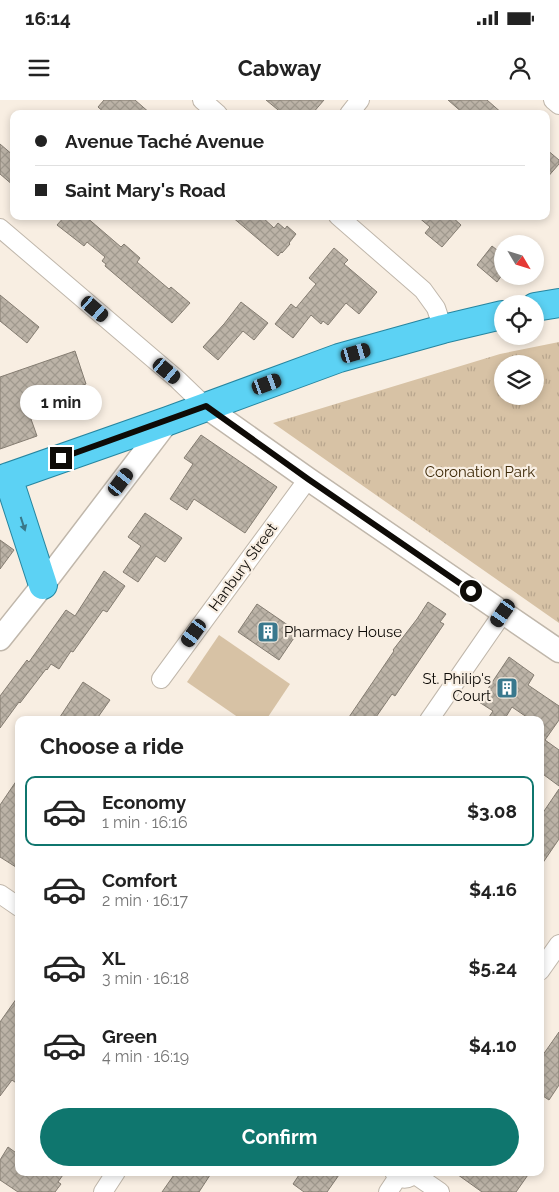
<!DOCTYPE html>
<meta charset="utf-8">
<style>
:root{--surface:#fff;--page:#f2f2f2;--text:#222;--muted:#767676;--line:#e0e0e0;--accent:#0f766e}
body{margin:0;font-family:Raleway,sans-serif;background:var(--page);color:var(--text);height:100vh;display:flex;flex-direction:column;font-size:19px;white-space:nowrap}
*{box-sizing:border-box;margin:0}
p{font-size:16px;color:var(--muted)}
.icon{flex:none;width:28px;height:28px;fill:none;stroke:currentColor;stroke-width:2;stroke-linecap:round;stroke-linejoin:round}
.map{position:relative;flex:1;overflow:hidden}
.sheet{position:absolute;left:15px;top:616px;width:529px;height:460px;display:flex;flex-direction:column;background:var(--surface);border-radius:10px;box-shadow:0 2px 8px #0003}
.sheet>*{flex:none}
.top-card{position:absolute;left:10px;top:10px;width:540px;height:110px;border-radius:10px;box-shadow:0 2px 8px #0003;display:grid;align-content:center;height:110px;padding:0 25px;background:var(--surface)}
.needle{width:32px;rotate:128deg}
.controls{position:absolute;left:494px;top:135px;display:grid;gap:10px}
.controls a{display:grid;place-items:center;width:50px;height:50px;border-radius:50%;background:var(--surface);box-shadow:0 2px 8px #0003;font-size:25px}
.end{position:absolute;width:22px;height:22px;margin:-11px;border:6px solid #0e0b07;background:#fff;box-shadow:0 0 0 2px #fff}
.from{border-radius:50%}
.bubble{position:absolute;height:35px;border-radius:18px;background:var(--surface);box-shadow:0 2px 8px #0003;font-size:16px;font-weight:700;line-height:35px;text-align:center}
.car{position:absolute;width:15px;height:30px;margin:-15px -8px;border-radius:6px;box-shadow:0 0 4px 1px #0007;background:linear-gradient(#222 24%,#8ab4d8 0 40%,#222 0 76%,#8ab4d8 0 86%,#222 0)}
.top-card b{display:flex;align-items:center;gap:18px;height:48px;font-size:19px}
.top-card b+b{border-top:1px solid var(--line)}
.top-card i{width:12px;height:12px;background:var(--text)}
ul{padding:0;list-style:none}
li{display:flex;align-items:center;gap:15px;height:70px;margin:0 10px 8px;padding:0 15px;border:2px solid transparent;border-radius:10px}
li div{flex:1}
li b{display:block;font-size:19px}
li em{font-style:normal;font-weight:700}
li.on{border-color:var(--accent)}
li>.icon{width:45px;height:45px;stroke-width:1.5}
h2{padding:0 25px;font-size:22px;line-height:60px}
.cta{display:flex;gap:10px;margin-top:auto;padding:10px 25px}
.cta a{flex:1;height:58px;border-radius:30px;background:var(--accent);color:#fff;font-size:20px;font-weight:700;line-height:58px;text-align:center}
.status{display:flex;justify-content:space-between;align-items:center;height:35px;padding:0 25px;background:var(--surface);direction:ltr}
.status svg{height:14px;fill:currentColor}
header{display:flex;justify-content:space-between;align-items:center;height:65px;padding:0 25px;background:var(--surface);font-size:22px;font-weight:700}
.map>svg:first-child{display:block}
.grass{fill:url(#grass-tufts);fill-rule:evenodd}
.pitch{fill:#d7c2a5}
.building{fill:url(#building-cross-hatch);stroke:#847c71}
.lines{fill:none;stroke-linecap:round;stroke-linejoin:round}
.minor-casing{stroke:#c0b7ab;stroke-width:20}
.tertiary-casing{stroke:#c0b7ab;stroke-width:25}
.trunk-casing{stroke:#26859f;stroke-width:30}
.minor{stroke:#fff;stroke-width:18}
.tertiary{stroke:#fff;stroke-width:22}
.trunk{stroke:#5cd2f4;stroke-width:28}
.oneway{fill:#397889}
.route{stroke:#0e0b07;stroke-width:6}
.labels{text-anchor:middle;stroke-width:4.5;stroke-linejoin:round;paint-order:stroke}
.park-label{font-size:15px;fill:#3e2a09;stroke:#f8eee2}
.street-label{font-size:15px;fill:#0e0b07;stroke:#f8eee2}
.poi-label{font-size:15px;fill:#0e0b07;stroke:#f8eee2;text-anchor:start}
</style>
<div class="status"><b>16:14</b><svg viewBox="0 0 49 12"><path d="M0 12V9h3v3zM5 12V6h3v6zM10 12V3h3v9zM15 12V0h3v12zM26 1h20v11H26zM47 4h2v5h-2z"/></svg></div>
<header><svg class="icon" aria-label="menu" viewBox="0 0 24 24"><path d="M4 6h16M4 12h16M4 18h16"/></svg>Cabway<svg class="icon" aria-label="person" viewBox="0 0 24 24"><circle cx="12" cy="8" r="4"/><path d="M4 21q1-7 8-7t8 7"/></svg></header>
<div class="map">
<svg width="559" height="1092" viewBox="0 0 559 1092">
<defs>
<pattern id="grass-tufts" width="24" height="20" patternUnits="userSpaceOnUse" patternTransform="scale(1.25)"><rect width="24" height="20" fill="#d7c2a5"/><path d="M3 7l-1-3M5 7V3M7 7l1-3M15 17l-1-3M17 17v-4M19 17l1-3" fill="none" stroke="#b7a58d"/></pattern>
<pattern id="building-cross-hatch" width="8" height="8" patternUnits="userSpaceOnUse" patternTransform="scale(1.25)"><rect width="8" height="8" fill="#bcb3a7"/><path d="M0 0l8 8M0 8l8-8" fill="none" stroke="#a0998e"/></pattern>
</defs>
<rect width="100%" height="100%" fill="#f8eee2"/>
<path class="grass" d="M559,242V523L273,323L500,254ZM502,264H535V296H502Z"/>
<path class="pitch" d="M219,535L290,584L266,620H242L187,582Z"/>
<path class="building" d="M104,0H135L151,14H106L98,7Z
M266,0H324L312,14H283Z
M448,0H487L503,14H464Z
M0,44L14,56V86L0,74Z
M546,49L559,60V64L546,79Z
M65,116H85L121,147L124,144L140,158L137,162L169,189L171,187L190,203L172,223L105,166L106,164L102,161L105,157L87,142L84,146L57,125Z
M231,116H261L274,128L278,123L285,129L287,126L296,134L289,143L290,144L282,153L281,152L278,156Z
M417,116H451L461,125L442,147L425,133L430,127Z
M492,146L502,154V175L497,182L477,165Z
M334,148L348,160L344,164L377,192L359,214L346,203L328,225L323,221L321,224L311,215L293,238L275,224L291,204L296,208L316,184L309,178Z
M0,195L39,227L27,243L0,221Z
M241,202L268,223L254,240L243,231L218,260L203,247L224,224Z
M75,251L86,284L26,305L37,336L0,349V277Z
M201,335L277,387L245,433L194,399L187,410L170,399L193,364L184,358Z
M145,413L182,438L165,462L156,456L138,482L123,472L141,446L128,437Z
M0,440L14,450L0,469Z
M104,471L125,486L107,512L103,510L73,552L71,551L59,569L51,564L47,570L46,569L20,603L19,602L0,628V596L27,560L29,562L66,510L75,516Z
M428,502L446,514L440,522L444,524L395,596L392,594L374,620H347L394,551L393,550L417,519Z
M257,504L298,532L279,560L238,532Z
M509,557L534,575L528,585L559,606V620L545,640L559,650V686L540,672V620H531L512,607L504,620H487L493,611L479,602Z
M83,582L110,600L96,620H58Z
M19,677V769L0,757V705Z
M559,689V739L540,767V717Z
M19,895V985L12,980L0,996V922Z
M559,932V985L549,1000L540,994V959Z
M8,1047L19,1055V1072H65L58,1082L61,1084L55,1092H18L0,1080V1060Z
M176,1072H212L199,1092H162Z
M301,1072H341L327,1092H304L293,1084Z
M454,1072H530L516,1092H482Z"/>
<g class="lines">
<g class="minor-casing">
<path id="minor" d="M202,0L218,14
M553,0L559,5
M349,14L360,0
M338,116L423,190L436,208L443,229
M0,128L178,280L206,307
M161,579L308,379
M429,620L503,513
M0,794L19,807
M540,871L559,844
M394,1072C400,1081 409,1081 415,1072
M414,1074L440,1092
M103,1092L116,1072
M388,1092L398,1077"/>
</g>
<g class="tertiary-casing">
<path id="tertiary" d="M206,307L308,379L559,551
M0,539L43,485L168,321"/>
</g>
<g class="trunk-casing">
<path id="trunk" d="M535,207L559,203
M8,377L43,485
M0,380L168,321L339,258L443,229L502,215"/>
</g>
<use href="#minor" class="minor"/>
<use href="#tertiary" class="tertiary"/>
<use href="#trunk" class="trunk"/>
</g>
<defs><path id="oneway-solid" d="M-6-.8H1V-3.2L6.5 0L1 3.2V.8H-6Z" transform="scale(1.25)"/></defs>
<use class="oneway" href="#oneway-solid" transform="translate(23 424) rotate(72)"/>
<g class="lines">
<path class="route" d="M61,358L206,306L308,379L471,491"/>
</g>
<defs>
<g id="building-square" transform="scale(1.125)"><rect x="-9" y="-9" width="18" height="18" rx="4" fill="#39788d" stroke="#f8eee2"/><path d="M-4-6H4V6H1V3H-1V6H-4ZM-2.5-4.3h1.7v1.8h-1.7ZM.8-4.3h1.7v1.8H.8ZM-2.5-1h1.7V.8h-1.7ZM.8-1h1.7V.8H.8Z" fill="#fff"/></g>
</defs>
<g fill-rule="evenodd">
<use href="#building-square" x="268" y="532"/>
<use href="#building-square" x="507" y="588"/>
</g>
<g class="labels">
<g class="park-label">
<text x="480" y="377">Coronation Park</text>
</g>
<g class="street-label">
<text transform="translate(243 467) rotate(-54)" y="5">Hanbury Street</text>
</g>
<g class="poi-label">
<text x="284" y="537">Pharmacy House</text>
<text x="491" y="584" text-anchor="end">St. Philip's<tspan x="491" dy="17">Court</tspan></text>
</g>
</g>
</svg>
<div class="controls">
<a><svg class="needle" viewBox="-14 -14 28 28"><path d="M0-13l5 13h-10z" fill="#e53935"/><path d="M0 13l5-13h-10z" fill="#767676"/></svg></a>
<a><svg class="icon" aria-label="locate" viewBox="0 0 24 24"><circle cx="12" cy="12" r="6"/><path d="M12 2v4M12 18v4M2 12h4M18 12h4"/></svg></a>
<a><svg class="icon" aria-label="layers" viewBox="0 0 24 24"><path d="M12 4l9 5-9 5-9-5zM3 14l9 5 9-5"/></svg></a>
</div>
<i class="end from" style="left:471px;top:491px"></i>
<i class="end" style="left:61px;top:358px"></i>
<div class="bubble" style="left:20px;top:285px;width:82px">1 min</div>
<i class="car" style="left:95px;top:209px;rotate:131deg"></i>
<i class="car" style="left:356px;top:253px;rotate:74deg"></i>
<i class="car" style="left:167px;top:271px;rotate:130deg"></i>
<i class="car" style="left:267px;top:284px;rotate:70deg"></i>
<i class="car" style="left:121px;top:382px;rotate:37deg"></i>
<i class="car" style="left:503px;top:513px;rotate:215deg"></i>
<i class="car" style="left:194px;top:533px;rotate:216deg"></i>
<div class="top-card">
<b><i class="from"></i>Avenue Taché Avenue</b>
<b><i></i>Saint Mary's Road</b>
</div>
<section class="sheet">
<h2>Choose a ride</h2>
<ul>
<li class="on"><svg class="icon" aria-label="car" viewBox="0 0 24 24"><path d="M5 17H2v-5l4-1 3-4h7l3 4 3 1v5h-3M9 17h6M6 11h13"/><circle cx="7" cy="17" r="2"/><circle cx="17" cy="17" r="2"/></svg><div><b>Economy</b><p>1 min · 16:16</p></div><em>$3.08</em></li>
<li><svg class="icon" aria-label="car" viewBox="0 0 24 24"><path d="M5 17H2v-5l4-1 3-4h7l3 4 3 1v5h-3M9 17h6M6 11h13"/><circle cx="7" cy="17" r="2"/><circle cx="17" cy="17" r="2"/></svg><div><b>Comfort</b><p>2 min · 16:17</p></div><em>$4.16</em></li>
<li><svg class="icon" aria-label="car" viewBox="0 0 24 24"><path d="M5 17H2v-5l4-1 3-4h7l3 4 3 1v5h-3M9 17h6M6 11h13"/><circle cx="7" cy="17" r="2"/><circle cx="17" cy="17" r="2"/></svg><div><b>XL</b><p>3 min · 16:18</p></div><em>$5.24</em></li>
<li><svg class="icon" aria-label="car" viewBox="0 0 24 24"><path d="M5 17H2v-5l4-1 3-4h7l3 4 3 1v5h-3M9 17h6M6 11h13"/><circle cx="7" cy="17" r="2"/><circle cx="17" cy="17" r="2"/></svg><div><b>Green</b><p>4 min · 16:19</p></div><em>$4.10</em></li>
</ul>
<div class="cta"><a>Confirm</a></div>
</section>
</div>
